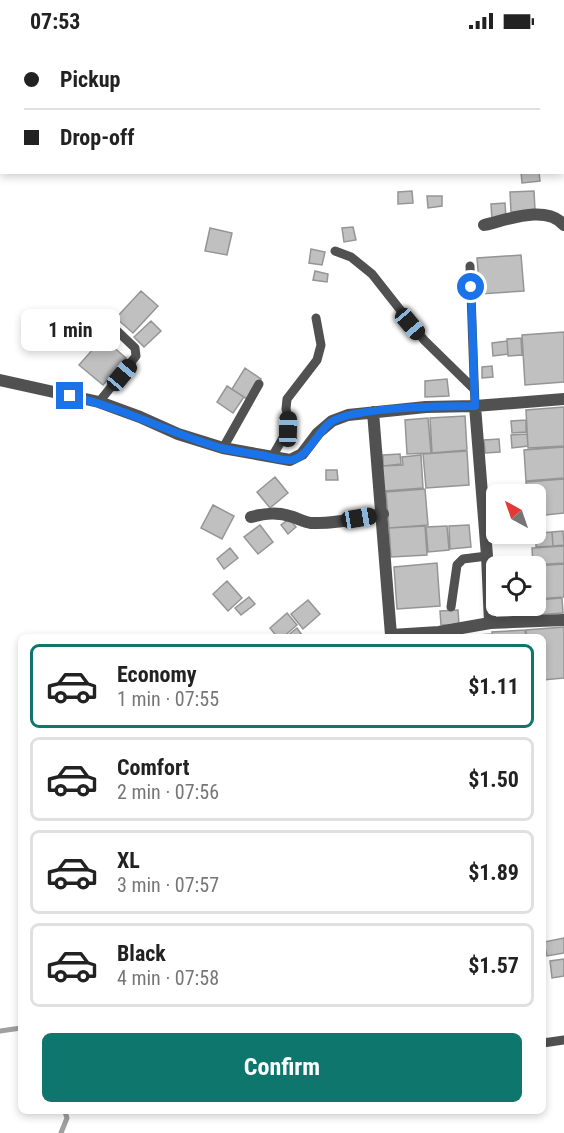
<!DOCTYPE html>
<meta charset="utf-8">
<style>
:root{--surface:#fff;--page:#f2f2f2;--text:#222;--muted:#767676;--line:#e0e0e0;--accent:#0f766e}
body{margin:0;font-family:"Roboto Condensed",sans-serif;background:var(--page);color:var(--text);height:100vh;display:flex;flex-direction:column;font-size:22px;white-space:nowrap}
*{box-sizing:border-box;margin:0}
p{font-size:20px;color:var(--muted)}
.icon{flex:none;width:33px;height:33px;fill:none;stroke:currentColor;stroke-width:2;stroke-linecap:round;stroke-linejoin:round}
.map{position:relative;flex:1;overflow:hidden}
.side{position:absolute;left:18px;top:592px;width:528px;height:480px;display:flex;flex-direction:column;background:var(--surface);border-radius:9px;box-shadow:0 3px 9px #0003}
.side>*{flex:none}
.guide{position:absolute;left:0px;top:0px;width:564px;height:132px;box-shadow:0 3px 9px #0003;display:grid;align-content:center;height:132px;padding:0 24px;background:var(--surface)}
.needle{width:39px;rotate:320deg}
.tools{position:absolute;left:486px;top:442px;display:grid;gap:12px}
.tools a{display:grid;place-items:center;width:60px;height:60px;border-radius:9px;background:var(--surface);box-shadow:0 3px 9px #0003;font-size:30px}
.end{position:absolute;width:27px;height:27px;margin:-14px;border:8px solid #1a73e8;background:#fff;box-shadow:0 0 0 3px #fff}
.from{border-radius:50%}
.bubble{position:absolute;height:42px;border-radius:9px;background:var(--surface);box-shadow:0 3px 9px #0003;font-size:20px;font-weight:700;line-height:42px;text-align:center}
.car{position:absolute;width:18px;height:36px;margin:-18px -9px;border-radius:8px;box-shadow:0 0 4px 2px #0007;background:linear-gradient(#222 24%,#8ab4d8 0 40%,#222 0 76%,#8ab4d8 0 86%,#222 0)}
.guide b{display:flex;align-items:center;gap:21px;height:57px;font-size:22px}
.guide b+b{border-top:2px solid var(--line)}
.guide i{width:15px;height:15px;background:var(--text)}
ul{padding:10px 0 0;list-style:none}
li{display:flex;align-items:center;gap:18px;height:84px;margin:0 12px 9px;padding:0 12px;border:3px solid var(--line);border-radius:9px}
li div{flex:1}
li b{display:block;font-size:22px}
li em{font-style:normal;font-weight:700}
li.on{border-color:var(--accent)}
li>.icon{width:54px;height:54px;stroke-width:1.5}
.button{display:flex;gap:12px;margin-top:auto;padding:12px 24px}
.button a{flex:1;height:69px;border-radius:9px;background:var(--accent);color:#fff;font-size:24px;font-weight:700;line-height:69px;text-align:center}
.status{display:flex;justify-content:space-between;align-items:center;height:42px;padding:0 30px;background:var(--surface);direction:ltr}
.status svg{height:16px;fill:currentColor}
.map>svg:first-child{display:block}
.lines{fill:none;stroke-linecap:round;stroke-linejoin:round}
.stream{stroke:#9f9f9f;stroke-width:5}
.building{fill:#c0c0c0;stroke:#959595;stroke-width:1.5}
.service{stroke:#515151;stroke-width:9}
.minor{stroke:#515151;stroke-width:12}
.route{stroke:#1a73e8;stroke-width:8}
</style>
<div class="status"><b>07:53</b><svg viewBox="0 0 49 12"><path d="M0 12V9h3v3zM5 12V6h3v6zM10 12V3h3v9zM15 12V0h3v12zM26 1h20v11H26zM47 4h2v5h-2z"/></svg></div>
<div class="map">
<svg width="564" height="1091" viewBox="0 0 564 1091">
<rect width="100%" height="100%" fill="#fff"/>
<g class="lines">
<path class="stream" d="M0,989L21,986
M61,1091L67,1076L65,1070"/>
</g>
<path class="building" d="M521,130H539L540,139L522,141Z
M412,149L413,161L398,162V150Z
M534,149L535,168L511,170L510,150Z
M427,154H442V164L428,166Z
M505,161L506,177L492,178L491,162Z
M353,185L356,198L344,200L342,186Z
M210,186L232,191L227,213L205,209Z
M311,207L325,210L322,223L309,221Z
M521,213L524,249L480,252L477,216Z
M315,229L328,232L327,240L313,238Z
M141,249L158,264L133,291L116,276Z
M151,279L161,289L144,305L134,295Z
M564,290V340L525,343L522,293Z
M103,296L126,316L103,343L79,323Z
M521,296L522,313L508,314L507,297Z
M507,299L508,312L493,314L492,301Z
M492,324L493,335L482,336V325Z
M245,326L261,337L247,357L232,347Z
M447,337L449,354L425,355V339Z
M227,344L244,355L233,371L217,360Z
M564,365V404L528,406L526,368Z
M465,374L467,408L432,411L430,376Z
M428,376L431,411L407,412L405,378Z
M526,378V390L512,391L511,379Z
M527,392L528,404L512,406L511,393Z
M499,397L500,410L485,411L484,398Z
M564,405V436L526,439L524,408Z
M467,409L469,443L426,446L423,412Z
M400,412L401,422L383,424V413Z
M421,413L423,446L384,449L382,424L403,423L402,415Z
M326,428H337L338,438H326Z
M275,435L288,451L270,466L257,450Z
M564,437V471L536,474V453H527L526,440Z
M425,447L428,483L389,486L386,450Z
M213,463L234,474L222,497L201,486Z
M289,477L296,485L288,492L281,483Z
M260,483L273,500L258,512L244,495Z
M469,483L471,505L450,507L449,484Z
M425,484L427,513L391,515L389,486Z
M447,484L449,508L428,510L426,485Z
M563,489L564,503L553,504L552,490Z
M552,490L553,504L536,505V491Z
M564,504V521L533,523L532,506Z
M230,506L238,516L224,527L217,517Z
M437,521L440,564L397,567L394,525Z
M564,522V555L536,557L534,524Z
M227,539L242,556L228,569L213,552Z
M249,555L255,562L241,573L235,566Z
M562,556L563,571L536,573V558Z
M308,558L320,572L303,587L291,572Z
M458,568L459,583H441L440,569Z
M287,571L297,583L282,596H278L270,586Z
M564,585V636L543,638V596H527L526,588Z
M297,586L304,596H285Z
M525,588L526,596H493L492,590Z
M491,592V596H439Z
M564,896V911L547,914L544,900Z
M564,917V934L552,936L550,919Z"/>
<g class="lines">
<path class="service" d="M335,209L351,215L372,232L424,298L474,347
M470,224L475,364
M99,360L136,314L135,306L113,285
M223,406L259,342
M272,415L288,387V375L286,367L287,357L317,318L321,303L316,276
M451,565L457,523L463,517L487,514
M543,1001L564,998"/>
<path class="minor" d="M484,183C507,178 546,162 564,183
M0,338L99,360L140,375L178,392L223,406L290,418L302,412L318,391L332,379L348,373L426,365L475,364L564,357
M373,370L391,593L439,590L490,581L487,514L475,364
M251,475C266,471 278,470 293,475C299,477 304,480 311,481C335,482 359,476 383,472
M490,581L564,578"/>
</g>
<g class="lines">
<path class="route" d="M70,354C124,366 169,391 221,406C234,409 248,411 261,413C270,415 283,419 292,418C309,414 317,390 331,380C353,365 445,364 475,364L471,245"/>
</g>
</svg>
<div class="tools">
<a><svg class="needle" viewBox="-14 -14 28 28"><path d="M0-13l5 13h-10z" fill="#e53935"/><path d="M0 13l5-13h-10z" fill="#767676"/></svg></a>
<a><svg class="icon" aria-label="locate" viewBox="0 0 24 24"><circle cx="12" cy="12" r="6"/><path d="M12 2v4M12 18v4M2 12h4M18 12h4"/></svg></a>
</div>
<i class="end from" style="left:471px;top:245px"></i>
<i class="end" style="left:70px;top:354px"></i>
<div class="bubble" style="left:21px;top:267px;width:99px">1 min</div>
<i class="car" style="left:410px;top:282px;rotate:140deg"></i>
<i class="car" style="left:122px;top:333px;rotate:40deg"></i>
<i class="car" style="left:288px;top:387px;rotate:1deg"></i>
<i class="car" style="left:359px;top:476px;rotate:81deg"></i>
<div class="guide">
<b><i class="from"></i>Pickup</b>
<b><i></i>Drop-off</b>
</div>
<section class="side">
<ul>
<li class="on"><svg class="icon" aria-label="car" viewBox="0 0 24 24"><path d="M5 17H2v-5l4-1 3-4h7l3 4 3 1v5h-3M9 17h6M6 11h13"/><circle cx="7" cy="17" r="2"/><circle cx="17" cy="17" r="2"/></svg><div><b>Economy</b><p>1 min · 07:55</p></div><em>$1.11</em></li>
<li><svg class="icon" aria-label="car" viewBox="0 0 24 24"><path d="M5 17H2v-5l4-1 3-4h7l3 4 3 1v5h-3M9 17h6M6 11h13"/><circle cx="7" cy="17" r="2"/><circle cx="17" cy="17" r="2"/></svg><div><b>Comfort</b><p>2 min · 07:56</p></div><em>$1.50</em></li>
<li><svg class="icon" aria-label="car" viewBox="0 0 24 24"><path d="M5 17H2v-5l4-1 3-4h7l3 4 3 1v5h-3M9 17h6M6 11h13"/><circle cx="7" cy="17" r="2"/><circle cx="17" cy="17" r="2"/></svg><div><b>XL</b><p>3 min · 07:57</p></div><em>$1.89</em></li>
<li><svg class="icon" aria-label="car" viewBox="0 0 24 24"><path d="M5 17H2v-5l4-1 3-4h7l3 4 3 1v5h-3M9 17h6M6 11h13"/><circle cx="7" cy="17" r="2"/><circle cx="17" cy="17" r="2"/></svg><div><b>Black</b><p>4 min · 07:58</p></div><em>$1.57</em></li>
</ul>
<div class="button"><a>Confirm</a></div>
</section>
</div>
